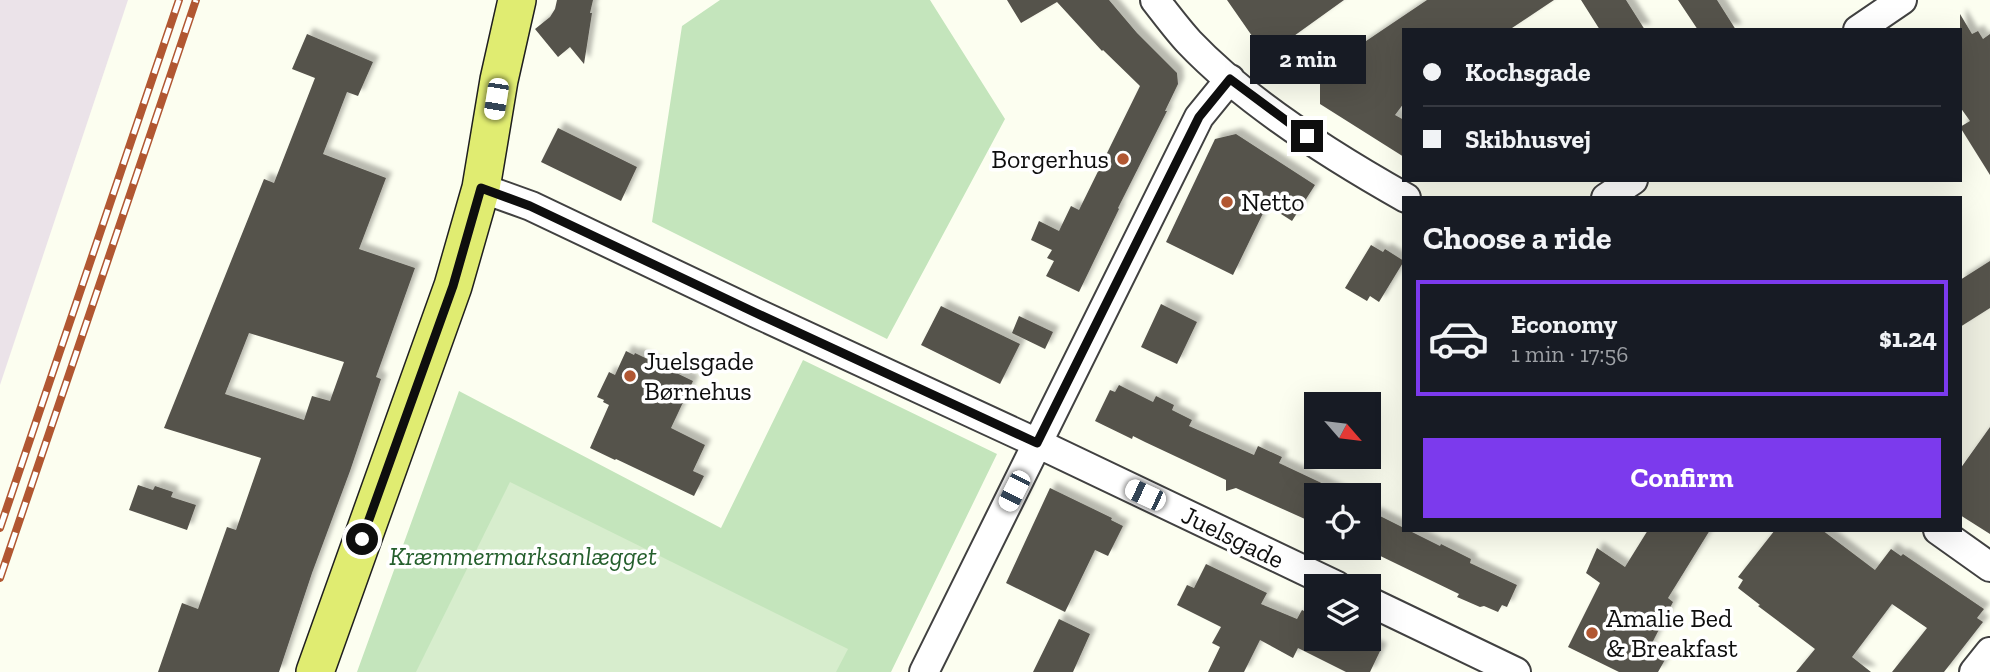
<!DOCTYPE html>
<meta charset="utf-8">
<style>
:root{--surface:#171b24;--page:#20242c;--text:#f1f3f6;--muted:#9ea1a6;--line:#363941;--accent:#7c3aed}
body{margin:0;font-family:"Zilla Slab",serif;background:var(--page);color:var(--text);height:100vh;display:flex;flex-direction:column;font-size:26px;white-space:nowrap}
*{box-sizing:border-box;margin:0}
p{font-size:23px;color:var(--muted)}
.icon{flex:none;width:38px;height:38px;fill:none;stroke:currentColor;stroke-width:2;stroke-linecap:round;stroke-linejoin:round}
.map{position:relative;flex:1;overflow:hidden}
.sheet{position:absolute;left:1402px;top:196px;width:560px;height:336px;display:flex;flex-direction:column;background:var(--surface);border-radius:0px;box-shadow:0 7px 28px #0002}
.sheet>*{flex:none}
.hud{position:absolute;left:1402px;top:28px;width:560px;height:154px;border-radius:0px;box-shadow:0 7px 28px #0002;display:grid;align-content:center;height:154px;padding:0 21px;background:var(--surface)}
.needle{width:46px;rotate:118deg}
.buttons{position:absolute;left:1304px;top:392px;display:grid;gap:14px}
.buttons a{display:grid;place-items:center;width:77px;height:77px;border-radius:0px;background:var(--surface);box-shadow:0 7px 28px #0002;font-size:35px}
.end{position:absolute;width:32px;height:32px;margin:-16px;border:9px solid #0e0e0e;background:#fff;box-shadow:0 0 0 4px #fff}
.from{border-radius:50%}
.bubble{position:absolute;height:49px;border-radius:0px;background:var(--surface);box-shadow:0 7px 28px #0002;font-size:23px;font-weight:700;line-height:49px;text-align:center}
.car{position:absolute;width:21px;height:42px;margin:-21px -10px;border-radius:9px;box-shadow:0 0 5px 2px #0007;background:linear-gradient(#fff 24%,#345 0 40%,#fff 0 76%,#345 0 86%,#fff 0)}
.hud b{display:flex;align-items:center;gap:24px;height:66px;font-size:26px}
.hud b+b{border-top:2px solid var(--line)}
.hud i{width:18px;height:18px;background:var(--text)}
ul{padding:0;list-style:none}
li{display:flex;align-items:center;gap:21px;height:116px;margin:0 14px 10px;padding:0 7px;border:4px solid var(--line);border-radius:0px}
li div{flex:1}
li b{display:block;font-size:26px}
li em{font-style:normal;font-weight:700}
li.active{border-color:var(--accent)}
li>.icon{width:63px;height:63px;stroke-width:1.5}
h2{padding:0 21px;font-size:32px;line-height:84px}
.cta{display:flex;gap:14px;margin-top:auto;padding:14px 21px}
.cta a{flex:1;height:80px;border-radius:0px;background:var(--accent);color:#fff;font-size:28px;font-weight:700;line-height:80px;text-align:center}
.map>svg:first-child{display:block}
.industrial{fill:#ebe3e9}
.green{fill:#c4e5bc}
.pitch{fill:#d7edcd}
.plaza{fill:#eceddf}
.building{fill:#55524b;fill-rule:evenodd;filter:url(#shadow)}
.lines{fill:none;stroke-linecap:round;stroke-linejoin:round}
.minor-casing{stroke:#414141;stroke-width:32}
.major-casing{stroke:#1f1f1f;stroke-width:40}
.minor{stroke:#fff;stroke-width:28}
.major{stroke:#e0ec71;stroke-width:37}
.rail-casing{stroke:#b15732;stroke-width:8}
.rail{stroke:#fff;stroke-width:5;stroke-dasharray:16;stroke-linecap:butt}
.route{stroke:#0e0e0e;stroke-width:9}
.poi-dot{fill:#b15732;stroke:#fff;stroke-width:2.5}
.labels{text-anchor:middle;stroke-width:7;stroke-linejoin:round;paint-order:stroke}
.poi-label{font-size:26px;fill:#0e0e0e;stroke:#fff;text-anchor:start}
.street-label{font-size:26px;fill:#0e0e0e;stroke:#fff}
.park-label{font-size:26px;font-style:italic;fill:#245f2c;stroke:#fff}
</style>
<div class="map">
<svg width="1990" height="672" viewBox="0 0 1990 672">
<defs>
<filter id="shadow"><feDropShadow dx="6" dy="-6" stdDeviation="2" flood-color="#0004"/></filter>
</defs>
<rect width="100%" height="100%" fill="#fcfef0"/>
<path class="industrial" d="M0,0H128L0,385Z"/>
<path class="green" d="M720,0H930L1005,119L887,339L652,222L682,26Z
M803,360L997,454L891,672H357L459,391L721,528Z"/>
<path class="pitch" d="M510,482L848,649L836,672H416Z"/>
<path class="plaza" d="M1990,303V427L1960,468V323Z"/>
<path class="building" d="M557,0H593L590,13H592L584,64L570,47L558,57L535,29L550,17L555,9Z
M1007,0H1109L1137,33L1177,73L1178,84L1165,111H1167L1118,208L1119,209L1079,292L1046,276L1054,261L1047,258L1052,250L1031,240L1039,221L1059,231L1071,206L1079,210L1140,86L1103,50L1102,51L1057,2L1021,23Z
M1227,0H1344L1266,56Z
M1427,0H1554L1509,30H1404V103L1395,115L1404,120V157L1320,104V72Z
M1581,0H1626L1645,30H1600Z
M1678,0H1717L1736,30H1698Z
M1960,14L1972,34L1978,31L1983,39L1990,34V175L1960,127L1970,121L1960,107Z
M307,34L373,62L358,96L347,92L323,154L386,178L359,249L415,268L376,377L381,379L350,471L312,573L279,672H158L182,603L198,609L227,527L236,530L261,458L164,428L264,179L274,183L315,78L292,69ZM249,333L344,362L330,401L312,396L304,420L225,394Z
M558,128L637,167L621,201L541,162Z
M1236,134L1315,185L1292,221L1267,205L1233,275L1166,242L1215,139Z
M1371,245L1383,252L1385,249L1404,261L1379,302L1370,296L1367,301L1345,288Z
M1990,261V308L1960,327V280Z
M1161,304L1197,322L1177,364L1141,347Z
M941,306L1020,344L1000,384L921,345Z
M1019,316L1053,332L1045,349L1012,333Z
M626,351L634,355L635,353L693,381L671,428L705,445L693,471L704,476L694,496L616,459L615,460L590,448L609,405L603,402L604,400L597,397L609,372L615,375Z
M1119,385L1153,402L1156,396L1174,405L1172,410L1192,420L1189,426L1254,455L1258,446L1282,457L1279,463L1347,495H1316V524L1236,488L1226,491V480L1145,442L1133,436L1132,439L1095,421L1110,390L1115,392Z
M1990,427V534L1960,515V469Z
M138,485L153,490L155,486L173,492L171,497L196,505L187,530L129,510Z
M1050,488L1112,518L1111,520L1123,526L1108,556L1095,550L1065,612L1006,583Z
M1374,513L1404,528V530H1408L1440,546L1441,544L1471,559L1470,563L1517,585L1507,607L1502,605L1498,612L1484,606L1480,607L1457,597L1459,594L1368,550V524Z
M1648,530H1710L1668,598L1673,602L1649,649L1666,658L1658,672H1619L1568,647L1600,583L1586,573L1597,548L1625,567Z
M1775,530H1822L1875,570L1891,549L1901,556L1903,554L1984,609L1977,618L1983,622L1944,672H1892L1927,628L1892,604L1852,657L1871,672H1796L1815,649L1758,606L1760,605L1738,588L1743,580L1738,577Z
M1206,564L1267,593L1261,604L1297,619L1302,610L1316,617V639H1361L1381,649L1370,672H1346L1298,648L1293,658L1260,640L1244,672H1208L1220,647L1212,643L1221,627L1177,605L1187,585L1194,588Z
M1059,619L1090,634L1073,672H1033Z"/>
<g class="lines">
<g class="minor-casing">
<path id="minor" d="M1155,0C1166,14 1177,29 1189,42C1246,102 1333,157 1406,198
M1858,30L1902,0
M481,188L531,206L756,313L1037,443L1337,586
M1606,198L1633,180
M1938,530L1990,567
M1368,601L1516,672
M924,672L1199,117L1230,79
M1974,672L1990,652"/>
</g>
<g class="major-casing">
<path id="major" d="M315,672L453,286L481,188L499,80L517,0"/>
</g>
<use href="#minor" class="minor"/>
<use href="#major" class="major"/>
<g class="rail-casing">
<path id="rail" d="M0,528L179,0
M0,578L196,0"/>
</g>
<use href="#rail" class="rail"/>
</g>
<g class="lines">
<path class="route" d="M362,539L453,286L481,188L530,206L756,313L1037,443L1199,117L1230,79L1307,136"/>
</g>
<g class="poi-dot">
<circle cx="1123" cy="159" r="7"/>
<circle cx="1227" cy="202" r="7"/>
<circle cx="630" cy="376" r="7"/>
<circle cx="1592" cy="633" r="7"/>
</g>
<g class="labels">
<g class="poi-label">
<text x="1109" y="168" text-anchor="end">Borgerhus</text>
<text x="1241" y="211">Netto</text>
<text x="644" y="370">Juelsgade<tspan x="644" dy="30">Børnehus</tspan></text>
<text x="1606" y="627">Amalie Bed<tspan x="1606" dy="30">&amp; Breakfast</tspan></text>
</g>
<g class="street-label">
<text transform="translate(1233 537) rotate(26)" y="9">Juelsgade</text>
</g>
<g class="park-label">
<text x="523" y="565">Kræmmermarksanlægget</text>
</g>
</g>
</svg>
<div class="buttons">
<a><svg class="needle" viewBox="-14 -14 28 28"><path d="M0-13l5 13h-10z" fill="#e53935"/><path d="M0 13l5-13h-10z" fill="#9ea1a6"/></svg></a>
<a><svg class="icon" aria-label="locate" viewBox="0 0 24 24"><circle cx="12" cy="12" r="6"/><path d="M12 2v4M12 18v4M2 12h4M18 12h4"/></svg></a>
<a><svg class="icon" aria-label="layers" viewBox="0 0 24 24"><path d="M12 4l9 5-9 5-9-5zM3 14l9 5 9-5"/></svg></a>
</div>
<i class="end from" style="left:362px;top:539px"></i>
<i class="end" style="left:1307px;top:136px"></i>
<div class="bubble" style="left:1250px;top:35px;width:116px">2 min</div>
<i class="car" style="left:496px;top:99px;rotate:189deg"></i>
<i class="car" style="left:1014px;top:491px;rotate:207deg"></i>
<i class="car" style="left:1145px;top:495px;rotate:295deg"></i>
<div class="hud">
<b><i class="from"></i>Kochsgade</b>
<b><i></i>Skibhusvej</b>
</div>
<section class="sheet">
<h2>Choose a ride</h2>
<ul>
<li class="active"><svg class="icon" aria-label="car" viewBox="0 0 24 24"><path d="M5 17H2v-5l4-1 3-4h7l3 4 3 1v5h-3M9 17h6M6 11h13"/><circle cx="7" cy="17" r="2"/><circle cx="17" cy="17" r="2"/></svg><div><b>Economy</b><p>1 min · 17:56</p></div><em>$1.24</em></li>
</ul>
<div class="cta"><a>Confirm</a></div>
</section>
</div>
